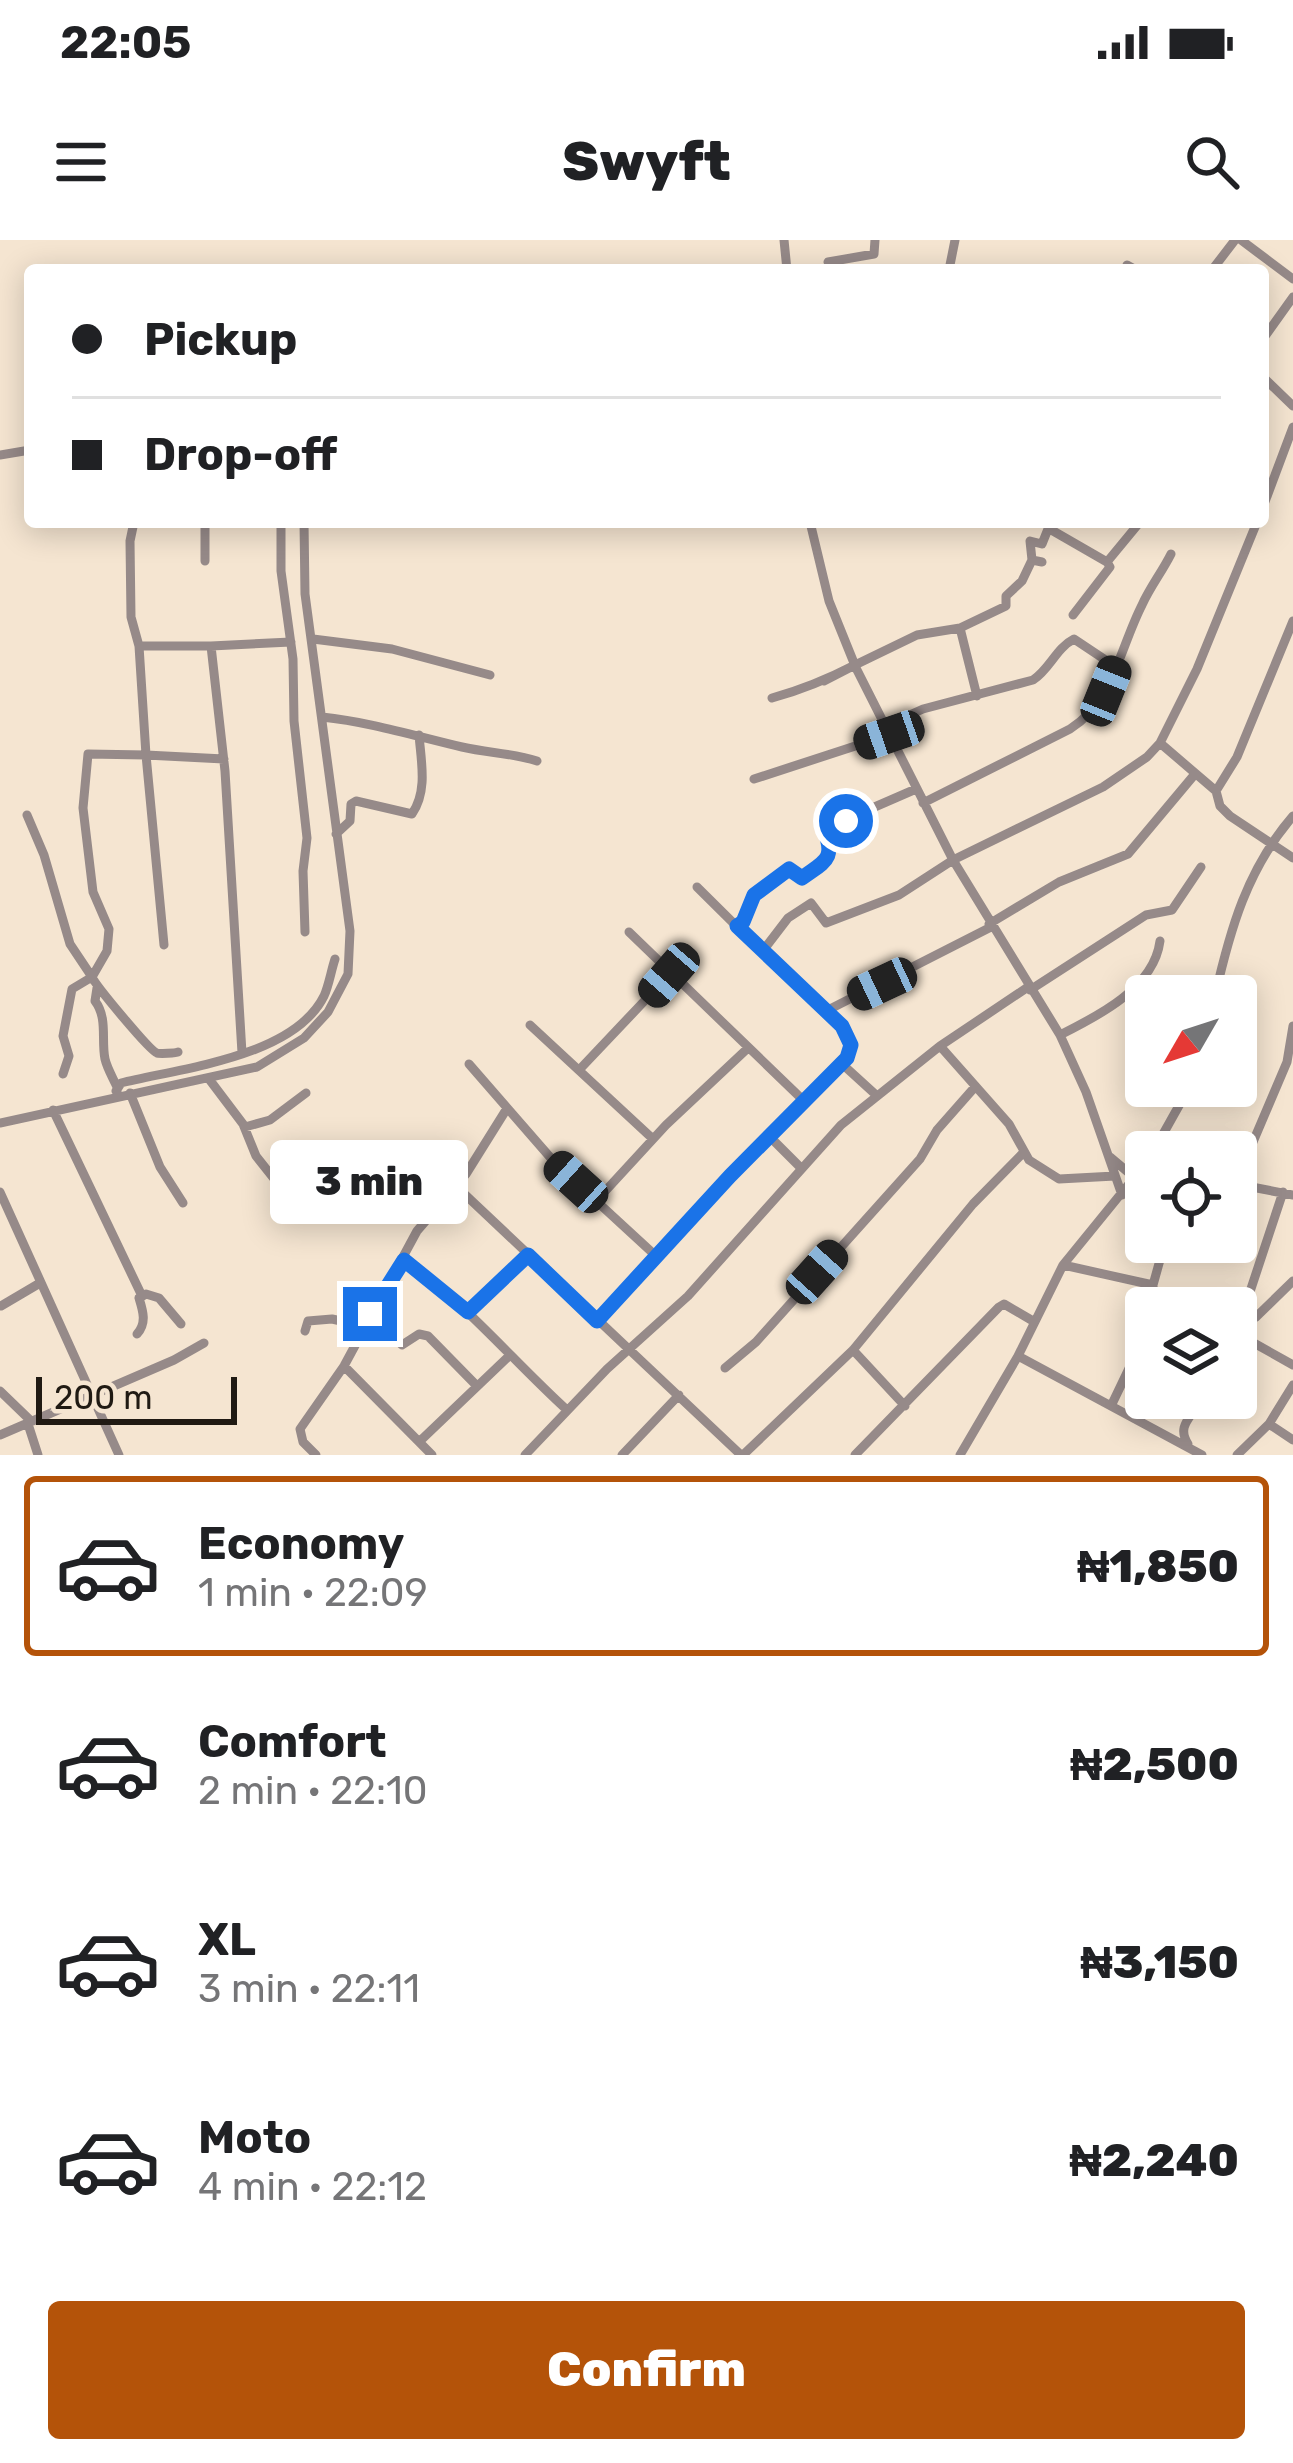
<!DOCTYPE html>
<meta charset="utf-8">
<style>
:root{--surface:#fff;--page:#f6f6f6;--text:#202124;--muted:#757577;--line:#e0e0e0;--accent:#b45309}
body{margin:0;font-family:Rubik,sans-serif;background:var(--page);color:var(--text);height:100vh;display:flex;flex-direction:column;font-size:45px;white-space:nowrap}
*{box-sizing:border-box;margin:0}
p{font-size:39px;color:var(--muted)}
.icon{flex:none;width:66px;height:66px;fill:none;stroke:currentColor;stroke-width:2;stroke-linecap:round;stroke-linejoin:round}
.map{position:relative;height:1215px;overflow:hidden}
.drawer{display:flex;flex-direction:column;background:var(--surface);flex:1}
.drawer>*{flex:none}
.hud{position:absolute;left:24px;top:24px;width:1245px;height:264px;border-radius:12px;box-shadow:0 6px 30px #0003;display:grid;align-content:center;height:264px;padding:0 48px;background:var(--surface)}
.needle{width:78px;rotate:231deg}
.tools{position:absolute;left:1125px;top:735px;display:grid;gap:24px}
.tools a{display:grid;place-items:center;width:132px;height:132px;border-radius:12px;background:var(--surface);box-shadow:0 6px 30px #0003;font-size:60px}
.scale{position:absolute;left:36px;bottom:30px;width:201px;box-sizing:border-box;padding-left:12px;border:6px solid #201a13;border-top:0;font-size:33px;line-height:42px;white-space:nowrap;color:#201a13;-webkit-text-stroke:9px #f5e5d1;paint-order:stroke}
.end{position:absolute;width:54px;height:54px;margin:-27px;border:15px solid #1a73e8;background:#fff;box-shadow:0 0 0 6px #fff}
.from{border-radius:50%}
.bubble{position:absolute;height:84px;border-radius:12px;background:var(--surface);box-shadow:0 6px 30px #0003;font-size:39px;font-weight:800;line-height:84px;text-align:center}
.car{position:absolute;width:36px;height:72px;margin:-36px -18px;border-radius:15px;box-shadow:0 0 9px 3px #0007;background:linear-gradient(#222 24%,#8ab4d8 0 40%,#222 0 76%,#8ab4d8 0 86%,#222 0)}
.hud b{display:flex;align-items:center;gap:42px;height:114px;font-size:45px}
.hud b+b{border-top:3px solid var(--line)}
.hud i{width:30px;height:30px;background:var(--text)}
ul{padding:21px 0 0;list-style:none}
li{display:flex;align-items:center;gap:36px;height:180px;margin:0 24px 18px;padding:0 24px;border:6px solid transparent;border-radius:12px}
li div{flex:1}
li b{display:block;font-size:45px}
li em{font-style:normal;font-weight:800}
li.current{border-color:var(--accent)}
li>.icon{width:108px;height:108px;stroke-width:1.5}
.button{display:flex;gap:24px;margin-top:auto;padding:24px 48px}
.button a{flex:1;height:138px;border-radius:12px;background:var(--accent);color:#fff;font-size:48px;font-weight:800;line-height:138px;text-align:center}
.status{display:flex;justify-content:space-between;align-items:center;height:84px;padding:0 60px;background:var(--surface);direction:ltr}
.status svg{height:33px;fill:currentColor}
header{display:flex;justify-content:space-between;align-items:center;height:156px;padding:0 48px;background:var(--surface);font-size:54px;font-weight:800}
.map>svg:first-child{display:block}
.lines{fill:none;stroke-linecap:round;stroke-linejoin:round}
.minor{stroke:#968a89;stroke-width:9}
.route{stroke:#1a73e8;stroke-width:15}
</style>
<div class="status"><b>22:05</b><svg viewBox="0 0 49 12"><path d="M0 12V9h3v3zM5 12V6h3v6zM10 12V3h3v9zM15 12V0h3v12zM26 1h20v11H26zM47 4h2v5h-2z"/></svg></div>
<header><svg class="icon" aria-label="menu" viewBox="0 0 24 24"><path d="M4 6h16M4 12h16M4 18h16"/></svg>Swyft<svg class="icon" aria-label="search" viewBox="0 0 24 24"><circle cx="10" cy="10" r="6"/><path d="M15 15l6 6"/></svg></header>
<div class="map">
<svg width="1293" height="1215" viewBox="0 0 1293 1215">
<rect width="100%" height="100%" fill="#f5e5d1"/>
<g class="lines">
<path class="minor" d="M784,0L787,30
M1241,0L1293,39
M828,22L874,14L875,0
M1127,25L1136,30
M949,30L955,0
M1212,30L1235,0
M1263,99L1293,57
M1263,137L1293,166
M0,215L30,210
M1263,267L1293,187
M134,282L130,301L131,377L139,406L146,515L88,514L83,568L93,652L109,689L107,711L92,737C96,746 150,811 157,813C159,814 176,813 178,812
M281,282V331L293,419L294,481L307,598L303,631L305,692
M810,282L829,361L856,428L953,620L1060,795L1086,852L1122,955
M1048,288L1107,322L1140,282
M1032,320L1030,301L1042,304L1048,289
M205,321V282
M1073,375L1110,327L1107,322
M960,388L977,456
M313,399L392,409L490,435
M139,406H211L225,531L242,813
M211,406L291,402
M855,425L917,395L960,388L1006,366V356L1022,341L1032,320L1042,322
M772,458C801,450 828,439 855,425L824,441
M322,477C370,482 415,496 462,507C488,513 512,513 537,521
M885,486L923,469L1033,440C1050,429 1056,408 1074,399L1116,427
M1160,503L1216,551L1220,566L1230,576L1293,618
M754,539L889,495
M1216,551L1237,517L1293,381
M923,563L1070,489C1113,462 1120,408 1142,365C1150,347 1162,332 1171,314
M27,575L44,615L70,704L92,737L72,749L63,796L69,816L63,834
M336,594L350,581L351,564L356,561L412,574C428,551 421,521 419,495
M989,684L1059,642L1128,614L1195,534
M737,685L743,682L754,655L789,629L802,638C824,622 834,616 824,589L916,549
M629,692L803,860
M164,705L146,515L224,519
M762,712L788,678L811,663L826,683L899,655L953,620L1103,547L1147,517L1160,503L1197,429L1257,282
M97,748L95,761C108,778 101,800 105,819C107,828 113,838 117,847
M1030,750L1146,675L1172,670L1201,627
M1215,756C1230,690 1247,629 1293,576
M828,770L991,687
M530,785L653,899
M1060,795C1098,776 1154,748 1160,701
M940,806L1009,884L1029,920L1059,939L1115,936
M841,823L875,854
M469,824L556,924L656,1016
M580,829L669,735
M209,839L243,884L256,916L275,940
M130,853L160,927L183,963
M119,856L116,851L121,843C181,828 294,817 324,756C329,745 331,731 335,719
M53,870L142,1056
M0,883L257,827L304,798L328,772L348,734L350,691L305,354L304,282
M245,887L270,880L306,853
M769,896L801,928
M1153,912L1190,846
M1110,917L1135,938
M1236,942L1287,822L1293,786
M1236,944L1293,955
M457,947L741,1215
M0,952L119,1215
M597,960L666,885L748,808
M404,1020C465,1062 512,1120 567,1170
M1063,1025L1153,1045
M1,1066L40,1043
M1154,1068L1153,1045L1165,1002
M468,1072L528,1015
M369,1075L402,1105L419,1094L428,1096L476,1145
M597,1081L850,811L847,794L828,770L794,743L697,647
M1240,1086L1256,1077L1293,1041
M305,1091L308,1081L332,1079L364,1086
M1236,1093L1293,1125
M137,1094C147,1083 143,1071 139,1058L146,1054L159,1058L181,1084
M1236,1094L1283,952
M853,1110L905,1166
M1018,1116L1202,1215
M344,1126L432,1215
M725,1128L756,1102L920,919L937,890L974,848
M0,1151L29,1179
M1112,1164L1146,1093
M28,1184L38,1215
M1269,1184L1293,1200
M0,1195L174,1120L204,1103
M419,1202L508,1117
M1188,1204C1175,1184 1195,1176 1200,1158
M316,1215L303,1202L300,1189L344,1126L417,991L466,934L506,870
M525,1215L607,1129L688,1056L841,885L940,806L1028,747
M622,1215L679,1155
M743,1215L853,1110L973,964L1024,912
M855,1215L999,1067L1004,1064L1033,1081
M960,1215L1018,1116L1063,1025L1146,923
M1237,1215L1269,1184L1293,1145"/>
</g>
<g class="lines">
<path class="route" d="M370,1074L404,1020L468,1072L528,1015L597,1081L730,936L847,818L851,805L842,786L737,686L743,682L754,655L789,629L802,638C825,621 836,620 824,589L846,581"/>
</g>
</svg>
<div class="tools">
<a><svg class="needle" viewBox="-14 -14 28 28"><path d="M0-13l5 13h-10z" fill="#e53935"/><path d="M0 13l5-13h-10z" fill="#757577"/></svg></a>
<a><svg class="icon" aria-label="locate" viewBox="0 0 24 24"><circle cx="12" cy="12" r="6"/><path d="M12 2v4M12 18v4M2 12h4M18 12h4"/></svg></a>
<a><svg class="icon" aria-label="layers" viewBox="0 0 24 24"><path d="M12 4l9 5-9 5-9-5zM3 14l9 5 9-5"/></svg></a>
</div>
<div class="scale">200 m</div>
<i class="end from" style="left:846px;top:581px"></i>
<i class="end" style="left:370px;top:1074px"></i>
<div class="bubble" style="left:270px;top:900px;width:198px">3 min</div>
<i class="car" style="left:1106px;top:451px;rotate:22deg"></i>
<i class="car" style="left:889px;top:495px;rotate:251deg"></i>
<i class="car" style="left:669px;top:735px;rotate:221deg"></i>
<i class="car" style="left:882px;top:744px;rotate:245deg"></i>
<i class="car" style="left:576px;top:942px;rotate:312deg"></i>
<i class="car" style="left:817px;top:1032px;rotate:42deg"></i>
<div class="hud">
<b><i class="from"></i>Pickup</b>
<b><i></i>Drop-off</b>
</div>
</div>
<section class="drawer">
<ul>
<li class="current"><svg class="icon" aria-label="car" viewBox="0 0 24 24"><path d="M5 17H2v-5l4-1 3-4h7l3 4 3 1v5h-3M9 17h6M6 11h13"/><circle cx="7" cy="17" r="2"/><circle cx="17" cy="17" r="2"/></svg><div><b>Economy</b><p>1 min · 22:09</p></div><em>₦1,850</em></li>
<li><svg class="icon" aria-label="car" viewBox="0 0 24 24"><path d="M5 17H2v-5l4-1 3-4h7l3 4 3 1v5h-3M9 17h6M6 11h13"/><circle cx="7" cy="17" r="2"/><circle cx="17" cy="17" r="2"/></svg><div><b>Comfort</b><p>2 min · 22:10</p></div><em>₦2,500</em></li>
<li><svg class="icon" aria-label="car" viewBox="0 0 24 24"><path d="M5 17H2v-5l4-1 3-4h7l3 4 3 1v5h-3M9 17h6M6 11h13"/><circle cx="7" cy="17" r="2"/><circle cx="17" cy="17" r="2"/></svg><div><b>XL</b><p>3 min · 22:11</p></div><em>₦3,150</em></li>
<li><svg class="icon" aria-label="car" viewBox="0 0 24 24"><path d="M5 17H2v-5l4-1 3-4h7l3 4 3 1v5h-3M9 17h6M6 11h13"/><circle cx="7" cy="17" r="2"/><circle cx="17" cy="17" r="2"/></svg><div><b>Moto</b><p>4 min · 22:12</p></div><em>₦2,240</em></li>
</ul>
<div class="button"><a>Confirm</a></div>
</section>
